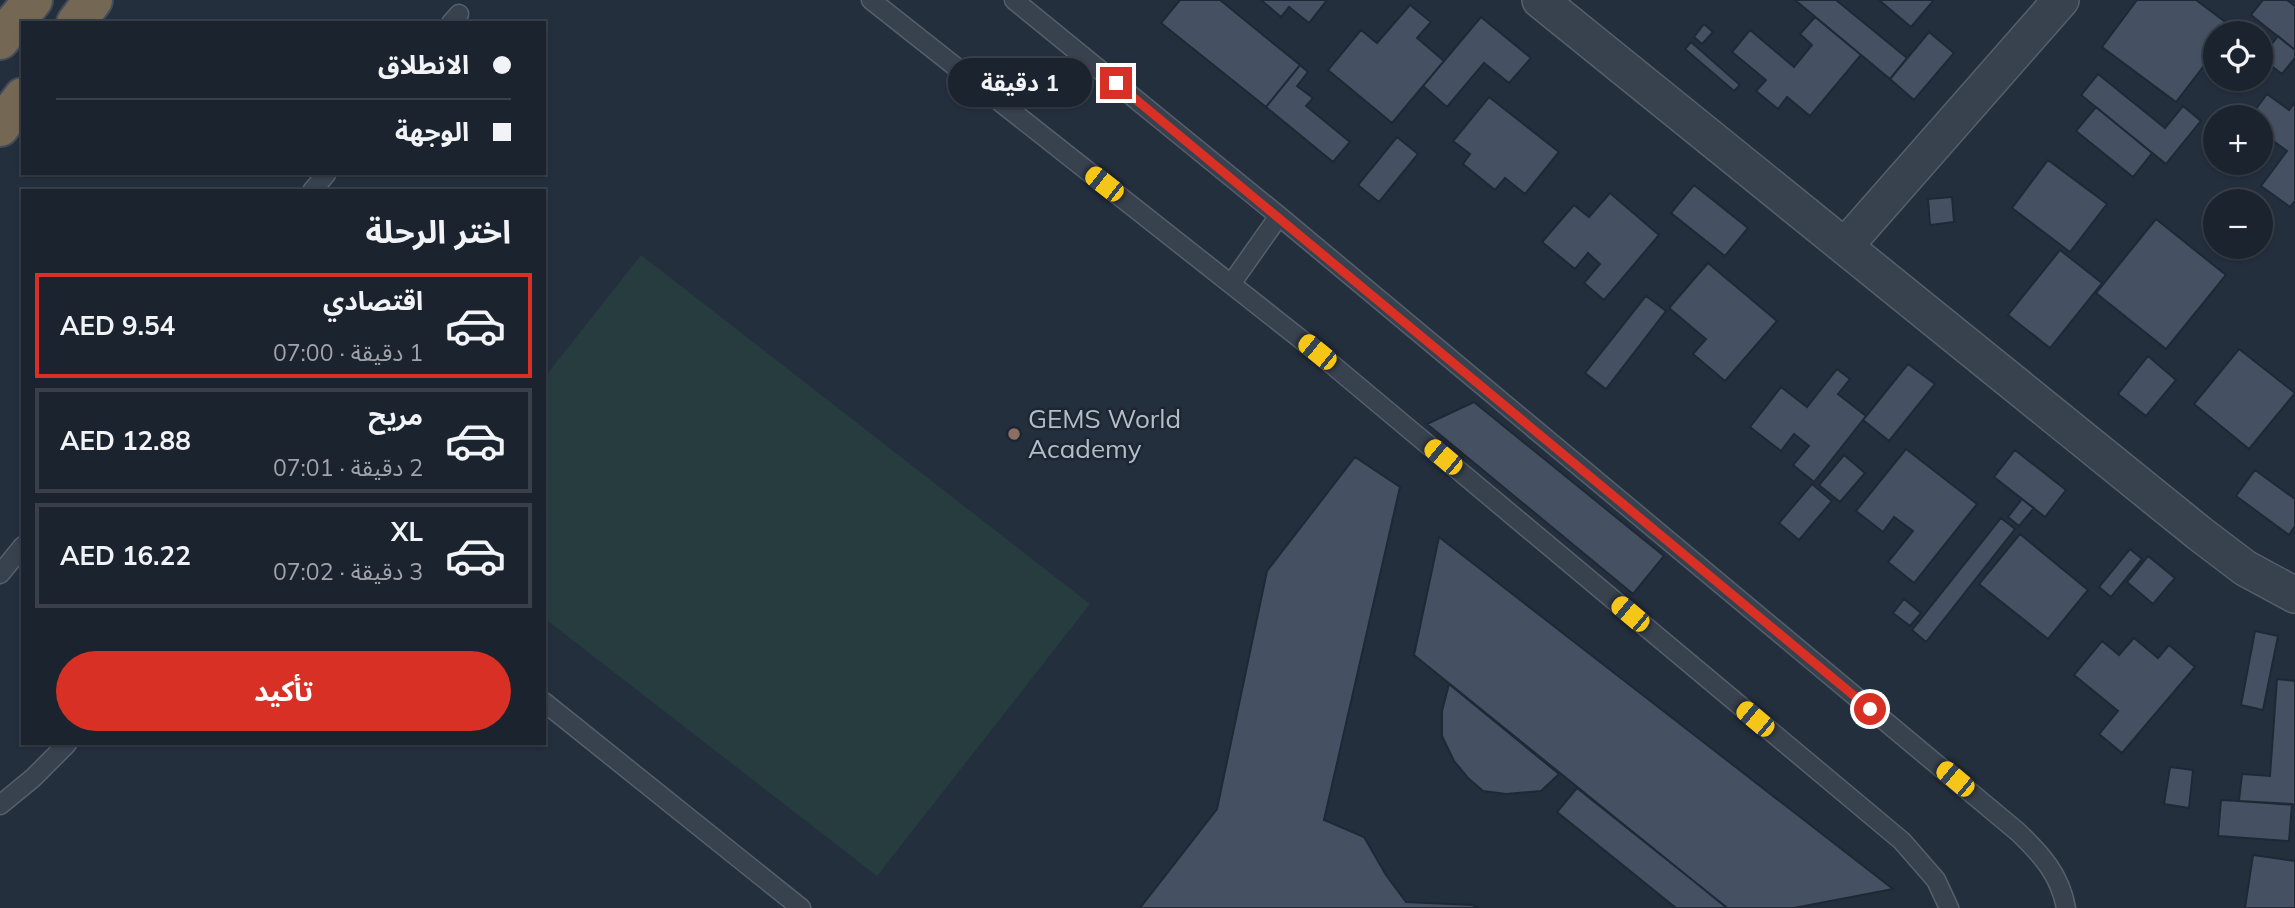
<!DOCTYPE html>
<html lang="ar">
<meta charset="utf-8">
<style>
:root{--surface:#1b232e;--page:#242b36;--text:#f1f3f6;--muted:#a0a4aa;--line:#39404a;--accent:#d93025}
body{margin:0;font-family:Mulish,"Noto Sans Arabic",sans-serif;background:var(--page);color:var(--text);direction:rtl;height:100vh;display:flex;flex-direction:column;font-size:26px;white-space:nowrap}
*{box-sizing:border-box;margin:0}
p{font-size:23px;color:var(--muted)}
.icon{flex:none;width:38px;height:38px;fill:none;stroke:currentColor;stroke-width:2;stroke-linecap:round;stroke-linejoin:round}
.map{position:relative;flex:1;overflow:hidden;direction:ltr}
.details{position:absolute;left:21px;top:189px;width:525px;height:556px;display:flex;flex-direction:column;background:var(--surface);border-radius:0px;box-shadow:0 2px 5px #0004,0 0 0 2px var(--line);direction:rtl}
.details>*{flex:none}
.top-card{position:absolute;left:21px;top:21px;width:525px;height:154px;border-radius:0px;box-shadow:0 2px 5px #0004,0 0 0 2px var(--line);direction:rtl;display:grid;align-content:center;height:154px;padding:0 35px;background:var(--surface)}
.tools{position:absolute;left:2203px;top:21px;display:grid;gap:14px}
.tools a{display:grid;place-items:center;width:70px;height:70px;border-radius:50%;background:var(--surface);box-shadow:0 2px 5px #0004,0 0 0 2px var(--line);font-size:35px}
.end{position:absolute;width:32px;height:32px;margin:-16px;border:9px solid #d93025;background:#fff;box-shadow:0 0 0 4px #fff}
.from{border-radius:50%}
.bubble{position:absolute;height:49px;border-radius:24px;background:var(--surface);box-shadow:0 2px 5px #0004,0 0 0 2px var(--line);font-size:23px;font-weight:700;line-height:49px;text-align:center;direction:rtl}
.car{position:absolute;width:21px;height:42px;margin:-21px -10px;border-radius:9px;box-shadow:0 0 5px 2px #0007;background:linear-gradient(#f5c518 24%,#345 0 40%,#f5c518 0 76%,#345 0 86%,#f5c518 0)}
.top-card b{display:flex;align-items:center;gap:24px;height:66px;font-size:26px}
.top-card b+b{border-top:2px solid var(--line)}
.top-card i{width:18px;height:18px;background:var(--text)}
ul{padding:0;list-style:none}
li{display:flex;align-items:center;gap:21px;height:105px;margin:0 14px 10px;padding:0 21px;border:4px solid var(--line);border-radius:0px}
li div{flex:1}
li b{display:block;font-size:26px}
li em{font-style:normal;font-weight:700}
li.on{border-color:var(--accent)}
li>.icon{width:63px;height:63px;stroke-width:1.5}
h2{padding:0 35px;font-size:32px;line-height:84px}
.button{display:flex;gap:14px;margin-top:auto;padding:14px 35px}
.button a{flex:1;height:80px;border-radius:42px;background:var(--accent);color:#fff;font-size:28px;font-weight:700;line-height:80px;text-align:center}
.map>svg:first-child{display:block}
.green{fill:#263c3f}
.building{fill:#455162;stroke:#1f2835;stroke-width:2}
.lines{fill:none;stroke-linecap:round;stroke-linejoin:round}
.service-casing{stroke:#565f6c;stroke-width:21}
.minor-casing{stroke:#565f6c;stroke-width:38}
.motorway-casing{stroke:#434c59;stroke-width:42}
.service{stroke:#38414e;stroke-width:18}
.minor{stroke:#38414e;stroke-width:35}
.motorway{stroke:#746855;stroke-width:38}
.route{stroke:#d93025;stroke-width:9}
.education-dot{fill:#8d6e63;stroke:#1d2633;stroke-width:2.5}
.labels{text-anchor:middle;stroke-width:5;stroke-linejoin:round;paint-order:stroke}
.poi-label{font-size:26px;fill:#b4bcc9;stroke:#1d2633;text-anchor:start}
</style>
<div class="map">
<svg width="2295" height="908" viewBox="0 0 2295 908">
<rect width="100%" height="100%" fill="#242f3e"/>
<path class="green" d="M641,255L1090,604L877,876L544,618V378Z"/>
<path class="building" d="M1180,0H1220L1300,65L1266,107L1161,23Z
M1261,0H1327L1309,23L1289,7L1281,17Z
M1795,0H1836L1907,58L1890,79Z
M1879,0H1934L1911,27Z
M2137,0H2196L2232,27L2228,33H2216V50L2176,102L2102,47Z
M2263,0H2287L2295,6V50L2251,15Z
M1410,5L1431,22L1417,38L1444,61L1392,123L1328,70L1361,30L1377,43Z
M1481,17L1531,58L1509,83L1484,63L1447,107L1423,86Z
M1815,17L1861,55L1810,116L1787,97L1778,109L1756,91L1766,80L1732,52L1750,30L1794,67L1812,45L1800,34Z
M1704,24L1713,32L1702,44L1694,37Z
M1929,32L1954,53L1914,100L1890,79Z
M2278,36L2295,50V58L2282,74L2261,58Z
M1691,42L1740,85L1734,91L1685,49Z
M1300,65L1308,72L1297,86L1313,98L1306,106L1350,142L1333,162L1266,107Z
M2098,74L2165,128L2183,106L2201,121L2166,164L2081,95Z
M2267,94L2289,110L2295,102V201L2290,207L2261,186L2287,151L2261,132V117H2250Z
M1489,97L1559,152L1525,194L1505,178L1495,190L1463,164L1470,154L1453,141Z
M2096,107L2152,153L2133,177L2076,131Z
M1397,137L1418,154L1379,202L1358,185Z
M2048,160L2107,204L2070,252L2012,208Z
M1694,185L1748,228L1725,256L1671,213Z
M1610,193L1659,235L1604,300L1584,283L1600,264L1588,253L1575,269L1542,242L1574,205L1589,217Z
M1952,197L1954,222L1930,225L1928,199Z
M2156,219L2226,275L2166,349L2096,293Z
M2060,250L2102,283L2050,348L2008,315Z
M1708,263L1777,321L1725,381L1693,354L1706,339L1669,308Z
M1646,296L1666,311L1606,389L1585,373Z
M2239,349L2295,393L2249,449L2194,404Z
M2148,356L2176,380L2146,416L2118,394Z
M1908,364L1935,384L1889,441L1863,420Z
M1837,369L1850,379L1838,394L1866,416L1814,482L1793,465L1809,446L1794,434L1781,451L1750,427L1781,387L1807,407Z
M1474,402L1664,556L1633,594L1427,424Z
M1906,449L1977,504L1914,583L1888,562L1913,531L1894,517L1883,532L1856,511Z
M2015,450L2066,490L2045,517L1994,477Z
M1844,455L1865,473L1840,502L1819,485Z
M1355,457L1400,487L1324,820L1364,837L1386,875L1406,902L1472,905L1479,908H1140L1217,809L1267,571Z
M2255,470L2295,499V526L2289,535L2236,496Z
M1812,484L1832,501L1799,540L1779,523Z
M2022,499L2034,508L2019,526L2008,517Z
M2001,518L2015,529L1926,642L1912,630Z
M2020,534L2088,590L2048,639L1979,584Z
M1439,537L1893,889L1794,908H1727L1414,655Z
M2130,549L2142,559L2111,597L2099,587Z
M2148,556L2175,578L2153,604L2127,582Z
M1904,599L1921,613L1910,626L1893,613Z
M2255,631L2278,636L2263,710L2241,705Z
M2134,638L2158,658L2169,645L2195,667L2122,753L2099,734L2118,711L2074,675L2102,641L2119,655Z
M2277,679L2295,681V805L2239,801L2242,774L2270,776Z
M1449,684L1559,774L1541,791L1506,794L1483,791L1468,778L1454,761L1442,736V711Z
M2170,767L2193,770L2189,808L2164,804Z
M1577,788L1725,906L1723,908H1676L1557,812Z
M2221,800L2292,804L2289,841L2218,836Z
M2253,855L2295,861V908H2245Z"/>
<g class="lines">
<g class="service-casing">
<path id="service" d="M871,0L1317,352L1902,841L1936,880L1949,908
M1014,0L1279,216L2018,832C2042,855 2060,875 2066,908
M451,23L459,14
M312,191L327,173
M1231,284L1279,216
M0,574L23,546
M544,702L801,908
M0,805L33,778L67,744"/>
</g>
<g class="minor-casing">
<path id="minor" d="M1540,0L2199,533L2245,568L2295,595
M1845,246L2061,0"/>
</g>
<g class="motorway-casing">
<path id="motorway" d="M76,23L93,0
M0,40L33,0
M0,127L23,97"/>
</g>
<use href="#service" class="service"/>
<use href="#minor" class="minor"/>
<use href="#motorway" class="motorway"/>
</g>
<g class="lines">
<path class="route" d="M1116,83L1870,709"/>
</g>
<circle class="education-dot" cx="1014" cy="434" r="7"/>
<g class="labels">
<g class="poi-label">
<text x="1028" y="428">GEMS World<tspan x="1028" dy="30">Academy</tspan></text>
</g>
</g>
</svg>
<div class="tools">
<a><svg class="icon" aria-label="locate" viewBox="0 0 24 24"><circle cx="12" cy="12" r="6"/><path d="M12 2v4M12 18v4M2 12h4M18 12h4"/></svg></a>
<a>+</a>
<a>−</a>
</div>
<i class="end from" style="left:1870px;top:709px"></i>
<i class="end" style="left:1116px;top:83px"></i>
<div class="bubble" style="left:948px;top:58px;width:144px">1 دقيقة</div>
<i class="car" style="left:1104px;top:184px;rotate:308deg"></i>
<i class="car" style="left:1317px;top:352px;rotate:309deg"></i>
<i class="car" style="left:1443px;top:457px;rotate:310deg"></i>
<i class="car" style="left:1630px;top:614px;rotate:310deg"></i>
<i class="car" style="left:1755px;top:719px;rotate:310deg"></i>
<i class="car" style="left:1955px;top:779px;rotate:310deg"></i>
<div class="top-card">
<b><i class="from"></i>الانطلاق</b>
<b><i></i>الوجهة</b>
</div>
<section class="details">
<h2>اختر الرحلة</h2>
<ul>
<li class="on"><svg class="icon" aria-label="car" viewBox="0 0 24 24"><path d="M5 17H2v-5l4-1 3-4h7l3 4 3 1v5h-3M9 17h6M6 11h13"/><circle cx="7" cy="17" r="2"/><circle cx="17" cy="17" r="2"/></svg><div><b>اقتصادي</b><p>1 دقيقة · 07:00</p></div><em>AED 9.54</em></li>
<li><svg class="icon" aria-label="car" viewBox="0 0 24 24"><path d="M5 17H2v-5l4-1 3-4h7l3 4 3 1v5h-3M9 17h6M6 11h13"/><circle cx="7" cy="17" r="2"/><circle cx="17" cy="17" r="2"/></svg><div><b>مريح</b><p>2 دقيقة · 07:01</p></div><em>AED 12.88</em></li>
<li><svg class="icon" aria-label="car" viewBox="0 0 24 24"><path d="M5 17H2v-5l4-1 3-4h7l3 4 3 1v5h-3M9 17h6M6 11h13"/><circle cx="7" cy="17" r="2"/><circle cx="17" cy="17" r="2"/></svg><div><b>XL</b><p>3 دقيقة · 07:02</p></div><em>AED 16.22</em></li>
</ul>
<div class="button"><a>تأكيد</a></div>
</section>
</div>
